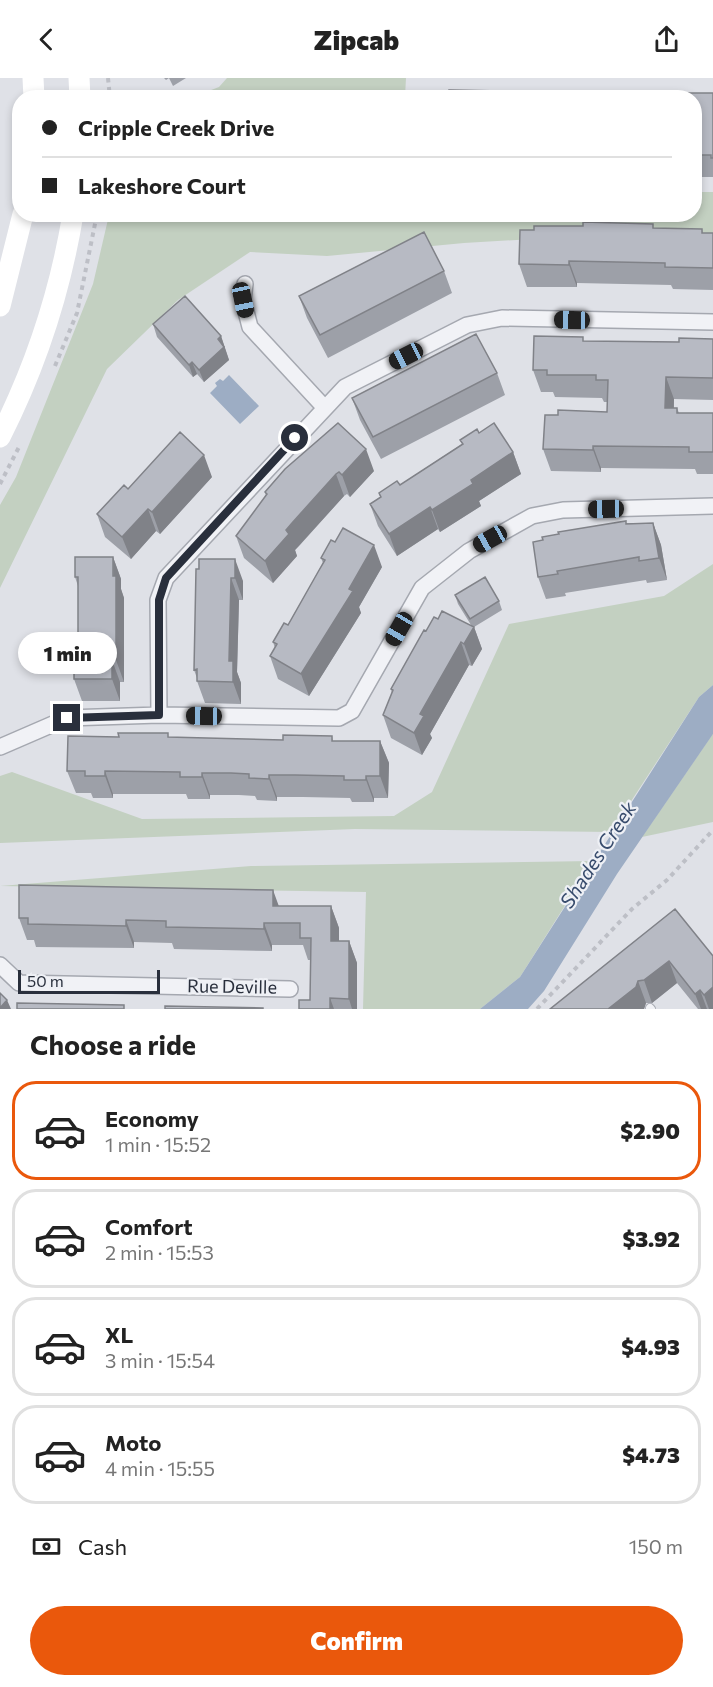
<!DOCTYPE html>
<meta charset="utf-8">
<style>
:root{--surface:#fff;--page:#f2f2f2;--text:#222;--muted:#767676;--line:#e0e0e0;--accent:#ea580c}
body{margin:0;font-family:Commissioner,sans-serif;background:var(--page);color:var(--text);height:100vh;display:flex;flex-direction:column;font-size:22px;white-space:nowrap}
*{box-sizing:border-box;margin:0}
p{font-size:20px;color:var(--muted)}
.icon{flex:none;width:33px;height:33px;fill:none;stroke:currentColor;stroke-width:2;stroke-linecap:round;stroke-linejoin:round}
.map{position:relative;height:931px;overflow:hidden}
.details{display:flex;flex-direction:column;background:var(--surface);flex:1}
.details>*{flex:none}
.top-card{position:absolute;left:12px;top:12px;width:690px;height:132px;border-radius:24px;box-shadow:0 3px 9px #0003;display:grid;align-content:center;height:132px;padding:0 30px;background:var(--surface)}
.scale{position:absolute;left:18px;bottom:15px;width:142px;box-sizing:border-box;padding-left:6px;border:3px solid #292f3c;border-top:0;font-size:16px;line-height:21px;white-space:nowrap;color:#292f3c;-webkit-text-stroke:4px #eef0f5;paint-order:stroke}
.end{position:absolute;width:27px;height:27px;margin:-14px;border:8px solid #292f3c;background:#fff;box-shadow:0 0 0 3px #fff}
.from{border-radius:50%}
.bubble{position:absolute;height:42px;border-radius:21px;background:var(--surface);box-shadow:0 3px 9px #0003;font-size:20px;font-weight:800;line-height:42px;text-align:center}
.car{position:absolute;width:18px;height:36px;margin:-18px -9px;border-radius:8px;box-shadow:0 0 4px 2px #0007;background:linear-gradient(#222 24%,#8ab4d8 0 40%,#222 0 76%,#8ab4d8 0 86%,#222 0)}
.top-card b{display:flex;align-items:center;gap:21px;height:57px;font-size:22px}
.top-card b+b{border-top:2px solid var(--line)}
.top-card i{width:15px;height:15px;background:var(--text)}
ul{padding:0;list-style:none}
li{display:flex;align-items:center;gap:18px;height:99px;margin:0 12px 9px;padding:0 18px;border:3px solid var(--line);border-radius:24px}
li div{flex:1}
li b{display:block;font-size:22px}
li em{font-style:normal;font-weight:800}
li.selected{border-color:var(--accent)}
li>.icon{width:54px;height:54px;stroke-width:1.5}
h2{padding:0 30px;font-size:27px;line-height:72px}
.pay{display:flex;align-items:center;gap:15px;height:66px;padding:0 30px;font-size:22px}
.pay p{margin-inline-start:auto}
.primary-button{display:flex;gap:12px;margin-top:auto;padding:12px 30px}
.primary-button a{flex:1;height:69px;border-radius:36px;background:var(--accent);color:#fff;font-size:24px;font-weight:800;line-height:69px;text-align:center}
header{display:flex;justify-content:space-between;align-items:center;height:78px;padding:0 30px;background:var(--surface);font-size:27px;font-weight:800}
.map>svg:first-child{display:block}
.green{fill:#c3d0c1}
.water{fill:#9dadc4}
.lines{fill:none;stroke-linecap:round;stroke-linejoin:round}
.service-casing{stroke:#a5a8b0;stroke-width:10}
.minor-casing{stroke:#a5a8b0;stroke-width:18}
.path{stroke:#bdbfc6;stroke-width:4;stroke-dasharray:4.5 4.5;stroke-linecap:butt}
.service{stroke:#f1f2f6;stroke-width:8}
.minor{stroke:#f1f2f6;stroke-width:15}
.secondary{stroke:#fff;stroke-width:21}
.wall{fill:#9da0a8}
.shaded-wall{fill:#808288}
.building{fill:#b7bac3;stroke:#808288;stroke-width:1.5}
.route{stroke:#292f3c;stroke-width:8}
.labels{text-anchor:middle;stroke-width:4.5;stroke-linejoin:round;paint-order:stroke}
.street-label{font-size:18px;fill:#292f3c;stroke:#eef0f5}
.water-label{font-size:20px;font-style:italic;fill:#374b6c;stroke:#eef0f5}
</style>
<header><svg class="icon" aria-label="back" viewBox="0 0 24 24"><path d="M15 5l-7 7 7 7"/></svg>Zipcab<svg class="icon" aria-label="share" viewBox="0 0 24 24"><path d="M12 15V3M7 8l5-5 5 5M5 13v7h14v-7"/></svg></header>
<div class="map">
<svg width="713" height="931" viewBox="0 0 713 931">
<rect width="100%" height="100%" fill="#dfe1e7"/>
<path class="green" d="M227,0H406L405,19H193L219,9Z
M695,114H713V166L620,156L464,165L327,178L250,174L178,222L107,291L0,510V427L16,399L93,206L109,137L694,136Z
M713,486V607L699,619L611,754L355,751L0,765V698L12,694L142,741L394,738L432,714L509,546L664,518Z
M713,656V744L642,759L712,657Z
M593,783L520,899L480,931H363L366,814L0,808L251,788Z"/>
<path class="water" d="M229,297L259,328L240,346L210,315L217,308L215,305L220,301L223,303Z
M713,607V656L617,796L544,913L528,931H480L520,899L699,619Z"/>
<g class="lines">
<g class="service-casing">
<path id="service" d="M650,930L651,931"/>
</g>
<g class="minor-casing">
<path id="minor" d="M245,206L243,222L250,249L324,329
M159,637L158,522L166,500L345,309L467,247L502,240L713,244
M0,669L67,640L159,637L339,640L352,633L422,510L469,473L532,438L563,432L713,428
M0,887L19,905L290,911"/>
</g>
<path class="path" d="M108,0L110,20
M55,288L77,235L97,136
M0,406L20,367
M537,931L632,831L667,802L713,752"/>
<use href="#service" class="service"/>
<use href="#minor" class="minor"/>
<path class="secondary" d="M33,0L34,20
M79,0L80,20
M0,228L23,136
M0,359C36,288 60,215 73,136"/>
</g>
<path class="wall" d="M164,0H186L173,8L169,0L166,2Z
M713,15V99H694V20L669,19Z
M655,150L702,151L703,155H713V212L673,211L671,207L577,205V209H527L519,186L534,152Z
M444,193L452,215L328,280L307,240L299,218Z
M153,246L221,258L229,282L204,304L197,296L193,299L157,259Z
M713,261V322L674,321V330H677L679,335H713V396H697L695,391L601,390V394L551,393L543,371L558,337L607,334V324H604L602,320L555,319L553,314H541L533,292L585,263L679,264Z
M497,295L505,317L381,381L360,342L352,320Z
M479,355L513,374L521,396L479,423L481,428L440,454L438,451L397,478L378,448L370,426L380,419L379,415L400,407L462,366L460,362Z
M285,391L374,393L350,419L347,416L344,418L300,467L295,472L297,478L273,505L244,480L236,458L266,418L265,414Z
M212,399L160,456L156,453L131,481L105,459L97,436L128,411Z
M626,445H653L661,467L667,502L647,505L646,502L565,515L566,518L546,521L538,499Z
M113,479L121,501V511L124,520V604H120V623H82L74,601L78,582V508L75,499Z
M321,480L382,489L359,529L361,535L309,618L278,601L270,578L275,570L273,564L288,547L323,485Z
M199,481L243,503V522H239L237,594L241,605V626L205,625L197,603V600L194,592Z
M455,517L499,523L502,532L474,549L482,571L472,588L469,587L430,656L432,660L422,677L391,660L383,637L392,615L391,611L438,541L471,547L458,526Z
M332,658L333,663H380L389,685L388,720H374V724H352L350,720L303,719H277V723L257,722L255,718L239,717H210V721H188L186,716H113V720H93L91,715H76L67,693L119,659L283,662Z
M279,828H331L339,850V863H349L357,885V931H299L310,922L311,882H308L303,867H272V873L174,871L172,865L134,864V870L36,869L34,862H27L19,840Z
M675,831L713,931H698L677,905L652,925H646L644,931H550Z"/>
<path class="shaded-wall" d="M569,183L577,205V209L569,187Z
M221,258L229,282L204,304L199,292L218,261Z
M192,284L197,296L193,299L189,287Z
M666,299L674,321L673,352L665,330Z
M593,368L601,390V394L593,372Z
M366,371L374,393L350,419L342,397Z
M513,374L521,396L479,423L481,428L440,454L432,432L471,402Z
M204,377L212,399L160,456L152,434Z
M336,396L344,418L295,472L297,478L273,505L265,483L286,452Z
M430,429L438,451L397,478L389,456Z
M148,431L156,453L131,481L122,459Z
M653,445L661,467L667,502L659,480Z
M374,467L382,489L359,529L361,535L309,618L301,596Z
M113,479L121,501V511L124,520V604L116,582Z
M235,481L243,503V522L235,500Z
M231,500L239,522L237,594L241,605V626L233,604L229,583Z
M474,549L482,571L472,588L464,566Z
M461,564L469,587L430,656L432,660L422,677L414,655L420,636Z
M112,582L120,604V623L112,601Z
M380,663L389,685L388,720L380,698Z
M105,693L113,716V720L105,698Z
M202,695L210,717V721L202,699Z
M269,697L277,719V723L269,701Z
M366,698L374,720V724L366,702Z
M273,812L281,834L273,828Z
M331,828L339,850V885L331,863Z
M126,842L134,864V870L126,848Z
M264,845L272,867V873L264,851Z
M349,863L357,885V931H352L349,921Z
M669,883L677,905L652,925L644,902Z
M638,903L646,925L644,931H608Z
M713,909V931H709L704,917Z
M700,912L707,931H701L695,916Z
M330,920L334,931H330Z
M7,922L11,931H0V930Z"/>
<path class="building" d="M449,12L503,13V16L514,17L547,16V13L602,14V17H613V20H438V15H449Z
M669,15H713V80H711V77H694V20H658L669,19Z
M583,144L653,146V150L702,151V155H713V190L665,189V185L569,183V187L519,186L520,152H534V148H583Z
M424,154L444,193L320,257L299,218Z
M185,218L221,258L218,261L224,269L199,292L192,284L189,287L153,246Z
M476,256L497,295L373,359L352,320Z
M534,258L583,259V263L679,264V260L713,261V300L666,299L665,330H677V335H713V374H689V369L593,368V372L543,371L545,337H558V332L607,334L608,302H596V297H547V292H533Z
M338,345L366,371L342,397L339,394L336,396L292,445L286,452L289,456L265,483L236,458L267,416L265,414L285,391Z
M494,345L513,374L471,402L473,406L432,432L430,429L389,456L370,426L381,419L379,415L397,403L400,407L463,366L460,362L477,351L479,355Z
M180,354L204,377L152,434L148,431L122,459L97,436L124,407L128,411Z
M626,443V446L653,445L659,480L639,483V479L557,493L558,496L538,499L533,464L543,462L542,459L559,456L558,454Z
M343,450L374,467L349,511L353,513L301,596L270,578L277,566L273,564L284,545L288,547L318,494L325,482L321,480L331,462L335,464Z
M75,479H113V498H116V582H112V601H74V581L78,582V499H75Z
M199,481H235V500H231L229,583H233V604L197,603V591L194,592L196,491H199Z
M485,499L499,523L470,541L455,517Z
M442,533L474,549L464,566L461,564L420,636L424,638L414,655L383,637L393,612L391,611L424,552L426,553L434,539L438,541Z
M118,655H168V659L283,662V657L332,658V663H380V698H366V702H344V698L295,697H269V701L249,700V696L231,695H202V699H180V694L105,693V698H85V693H67L68,658L119,659Z
M19,807L273,812V828H331V863H349V921L330,920V931H299V922H310L311,860H300V845H264V851L166,849V843L126,842V848L28,846V840H19Z
M675,831L713,878V909L704,917L700,912L695,916L669,883L644,902L638,903L636,909L608,931H550Z
M0,915L7,922L0,930Z
M17,925L124,927V931H17Z
M165,928L263,930V931H165Z"/>
<g class="lines">
<path class="route" d="M67,640L159,637V522L166,500L295,360"/>
</g>
<g class="labels">
<g class="street-label">
<text transform="translate(232 909) rotate(1)" y="6">Rue Deville</text>
</g>
<g class="water-label">
<text transform="translate(598 777) rotate(-57)" y="7">Shades Creek</text>
</g>
</g>
</svg>
<div class="scale">50 m</div>
<i class="end from" style="left:295px;top:360px"></i>
<i class="end" style="left:67px;top:640px"></i>
<div class="bubble" style="left:18px;top:554px;width:99px">1 min</div>
<i class="car" style="left:243px;top:222px;rotate:168deg"></i>
<i class="car" style="left:572px;top:242px;rotate:271deg"></i>
<i class="car" style="left:406px;top:278px;rotate:243deg"></i>
<i class="car" style="left:606px;top:431px;rotate:269deg"></i>
<i class="car" style="left:490px;top:461px;rotate:241deg"></i>
<i class="car" style="left:399px;top:551px;rotate:210deg"></i>
<i class="car" style="left:204px;top:638px;rotate:271deg"></i>
<div class="top-card">
<b><i class="from"></i>Cripple Creek Drive</b>
<b><i></i>Lakeshore Court</b>
</div>
</div>
<section class="details">
<h2>Choose a ride</h2>
<ul>
<li class="selected"><svg class="icon" aria-label="car" viewBox="0 0 24 24"><path d="M5 17H2v-5l4-1 3-4h7l3 4 3 1v5h-3M9 17h6M6 11h13"/><circle cx="7" cy="17" r="2"/><circle cx="17" cy="17" r="2"/></svg><div><b>Economy</b><p>1 min · 15:52</p></div><em>$2.90</em></li>
<li><svg class="icon" aria-label="car" viewBox="0 0 24 24"><path d="M5 17H2v-5l4-1 3-4h7l3 4 3 1v5h-3M9 17h6M6 11h13"/><circle cx="7" cy="17" r="2"/><circle cx="17" cy="17" r="2"/></svg><div><b>Comfort</b><p>2 min · 15:53</p></div><em>$3.92</em></li>
<li><svg class="icon" aria-label="car" viewBox="0 0 24 24"><path d="M5 17H2v-5l4-1 3-4h7l3 4 3 1v5h-3M9 17h6M6 11h13"/><circle cx="7" cy="17" r="2"/><circle cx="17" cy="17" r="2"/></svg><div><b>XL</b><p>3 min · 15:54</p></div><em>$4.93</em></li>
<li><svg class="icon" aria-label="car" viewBox="0 0 24 24"><path d="M5 17H2v-5l4-1 3-4h7l3 4 3 1v5h-3M9 17h6M6 11h13"/><circle cx="7" cy="17" r="2"/><circle cx="17" cy="17" r="2"/></svg><div><b>Moto</b><p>4 min · 15:55</p></div><em>$4.73</em></li>
</ul>
<div class="pay"><svg class="icon" aria-label="cash" viewBox="0 0 24 24"><path d="M3 7h18v10H3z"/><circle cx="12" cy="12" r="2"/></svg>Cash<p>150 m</p></div>
<div class="primary-button"><a>Confirm</a></div>
</section>
